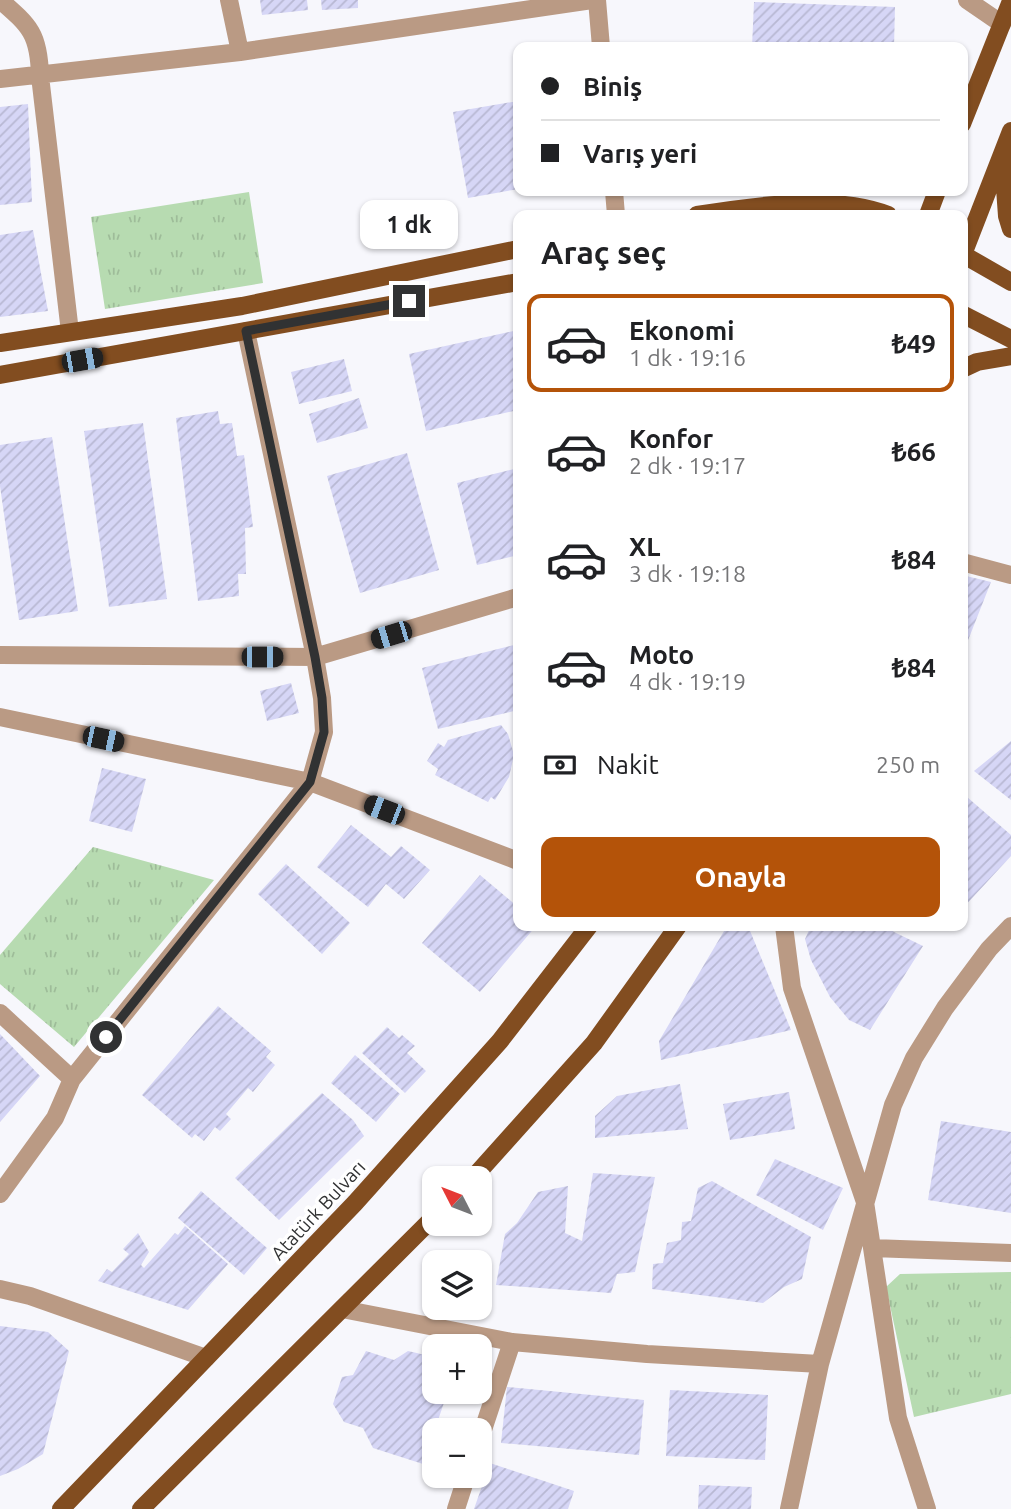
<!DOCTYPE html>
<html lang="tr">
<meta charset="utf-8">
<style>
:root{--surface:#fff;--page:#f6f6f6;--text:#202124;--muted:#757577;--line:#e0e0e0;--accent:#b45309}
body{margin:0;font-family:Ubuntu,sans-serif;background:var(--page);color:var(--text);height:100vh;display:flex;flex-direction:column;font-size:26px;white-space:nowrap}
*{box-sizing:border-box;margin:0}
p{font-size:23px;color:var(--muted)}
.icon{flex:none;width:38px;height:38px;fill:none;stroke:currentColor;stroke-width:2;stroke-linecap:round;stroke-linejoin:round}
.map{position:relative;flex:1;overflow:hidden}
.sheet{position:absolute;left:513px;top:210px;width:455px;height:721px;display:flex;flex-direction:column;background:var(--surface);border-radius:14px;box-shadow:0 2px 5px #0004}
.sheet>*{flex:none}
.hud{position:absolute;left:513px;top:42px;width:455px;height:154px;border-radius:14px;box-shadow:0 2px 5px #0004;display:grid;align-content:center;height:154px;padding:0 28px;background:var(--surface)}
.needle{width:46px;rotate:312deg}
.tools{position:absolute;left:422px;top:1166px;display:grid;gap:14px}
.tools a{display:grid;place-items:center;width:70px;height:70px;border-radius:14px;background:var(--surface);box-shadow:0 2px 5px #0004;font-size:35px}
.end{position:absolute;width:32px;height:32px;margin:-16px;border:9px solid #313233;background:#fff;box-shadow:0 0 0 4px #fff}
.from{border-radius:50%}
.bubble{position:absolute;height:49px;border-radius:14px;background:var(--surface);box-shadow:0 2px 5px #0004;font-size:23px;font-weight:700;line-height:49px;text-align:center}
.car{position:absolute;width:21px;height:42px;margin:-21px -10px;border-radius:9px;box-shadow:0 0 5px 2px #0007;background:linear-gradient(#222 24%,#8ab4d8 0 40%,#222 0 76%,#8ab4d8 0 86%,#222 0)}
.hud b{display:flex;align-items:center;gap:24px;height:66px;font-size:26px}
.hud b+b{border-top:2px solid var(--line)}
.hud i{width:18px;height:18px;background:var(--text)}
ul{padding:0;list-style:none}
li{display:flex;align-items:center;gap:21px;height:98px;margin:0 14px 10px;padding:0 14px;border:4px solid transparent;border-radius:14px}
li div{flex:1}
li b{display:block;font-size:26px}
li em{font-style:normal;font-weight:700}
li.current{border-color:var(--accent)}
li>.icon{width:63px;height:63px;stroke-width:1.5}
h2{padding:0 28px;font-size:32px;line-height:84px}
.pay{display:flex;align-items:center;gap:18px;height:77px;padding:0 28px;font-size:26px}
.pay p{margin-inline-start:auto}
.cta{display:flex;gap:14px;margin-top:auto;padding:14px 28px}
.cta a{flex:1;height:80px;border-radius:14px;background:var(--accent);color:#fff;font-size:28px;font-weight:700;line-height:80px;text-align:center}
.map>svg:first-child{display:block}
.park{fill:url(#park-tufts)}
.building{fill:url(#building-hatch)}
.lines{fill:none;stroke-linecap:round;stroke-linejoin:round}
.minor{stroke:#ba9a84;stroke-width:18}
.major{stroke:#824d20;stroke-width:18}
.route{stroke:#313233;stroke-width:9}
.labels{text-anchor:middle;stroke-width:7;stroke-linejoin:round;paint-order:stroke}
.street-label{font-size:19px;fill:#313233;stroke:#fff}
</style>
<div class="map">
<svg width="1011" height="1509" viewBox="0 0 1011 1509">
<defs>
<pattern id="park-tufts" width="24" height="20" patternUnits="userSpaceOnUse" patternTransform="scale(1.75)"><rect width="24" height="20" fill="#b7dbb1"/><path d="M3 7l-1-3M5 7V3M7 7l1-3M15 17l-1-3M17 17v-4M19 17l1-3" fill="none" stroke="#9ebc99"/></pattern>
<pattern id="building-hatch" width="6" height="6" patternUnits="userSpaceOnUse" patternTransform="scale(1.75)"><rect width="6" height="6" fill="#d6d6f6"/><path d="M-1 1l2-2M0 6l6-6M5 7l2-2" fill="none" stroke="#b8b8d3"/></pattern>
</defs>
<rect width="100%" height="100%" fill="#f7f7fc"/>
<path class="park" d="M249,192L263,283L105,309L91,217Z
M93,847L214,880L74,1047L0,984V955Z
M1011,1272V1394L914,1417L886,1287L900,1274Z"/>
<path class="building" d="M260,0H307L308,10L262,15Z
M321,0H358V8L322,10Z
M754,2L895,7L894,47H752Z
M518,101V189L468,198L453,112Z
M28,104L32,202L0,205V107Z
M33,230L48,311L0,317V235Z
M518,330V410L426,431L409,354Z
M344,359L352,391L299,404L291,372Z
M359,398L368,428L317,443L309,414Z
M218,411L220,424L232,423L237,456L244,455L253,527L245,528L246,574H238L239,596L198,601L176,418Z
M143,423L167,599L109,607L84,431Z
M52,437L78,611L19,620L0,486V445Z
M407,453L439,570L360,593L327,476Z
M518,468V555L477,565L457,483Z
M962,575L991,582L963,653H962Z
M518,644V710L438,729L422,668Z
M291,683L299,713L267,721L260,691Z
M501,725L508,734L514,755L509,777L495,800L491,797L488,802L435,775L438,769L427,761L438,743L444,747L448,740Z
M1011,741V800L974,771Z
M102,768L146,779L132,832L89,821Z
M967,797L1011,835V856L962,909V805Z
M351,825L391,857L401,846L430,870L404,899L386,884L368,907L317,867Z
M286,864L350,923L322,954L258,894Z
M480,875L518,907V926H536L480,992L422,943Z
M727,926H748L791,1030L661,1060L659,1041Z
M811,926H887L894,932L923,946L870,1030L849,1020L830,997L811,960L805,939Z
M218,1006L271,1051L266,1057L275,1065L253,1092L248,1088L226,1114L231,1119L220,1131L215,1127L204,1141L195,1134L192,1138L142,1095Z
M387,1027L399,1038L402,1035L415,1046L407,1053L426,1071L405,1093L362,1053Z
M0,1034L40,1076L0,1122Z
M355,1055L400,1094L376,1122L331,1083Z
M680,1084L688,1129L595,1138V1116L617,1096Z
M789,1092L795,1129L730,1140L723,1104Z
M322,1093L353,1120L364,1136L279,1220L235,1178Z
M941,1121L1011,1132V1213L928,1200Z
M775,1159L843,1188L823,1230L756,1195Z
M593,1173L655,1177L635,1272L617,1274L611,1293L496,1285L505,1234L517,1223L538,1192L568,1186L565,1233L582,1241Z
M712,1181L811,1237L802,1279L784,1287L763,1303L652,1289L653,1264L663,1263L667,1243L681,1240L682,1222L691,1221L698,1188Z
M201,1191L267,1248L244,1275L178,1218Z
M185,1226L228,1264L188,1310L98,1281L107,1269L112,1272L129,1254L123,1249L138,1233L149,1252L141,1265L144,1268L175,1233L178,1235Z
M0,1326L48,1332L69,1351L43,1454L18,1469L0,1476Z
M366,1351L394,1360L408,1351L434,1357V1391H448L423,1464L373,1448L363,1428L344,1422L333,1404L342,1377L353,1375Z
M507,1387L644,1400L639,1455L501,1443Z
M670,1390L768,1395L765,1460L666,1456Z
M490,1463L574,1491L568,1509H474Z
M699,1485L752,1487L751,1509H698Z"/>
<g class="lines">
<path class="minor" d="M0,0C30,26 39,34 40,76L70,332
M229,0L240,52
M597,0L601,47
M967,0L1002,24
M0,79L240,52L592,0
M614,191L616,215
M962,562L1011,575
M0,655L315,657L518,597
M0,717L310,782L518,861
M784,926L792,988L865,1202L898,1418L927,1509
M0,1013L72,1079
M0,1194L55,1118L72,1079L310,782L324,732L322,698L315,657L246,331
M872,1248L1011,1253
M0,1289L30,1296L206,1358
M342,1309L512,1342L647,1354L820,1364
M480,1439L512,1342
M456,1509L467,1475
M789,1509L820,1364L893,1105L914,1058L945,1008L989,949L1011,926"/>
<path class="major" d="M962,124L1011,1
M1003,160L1007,216L1011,229
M697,215C753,206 834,194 888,215
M928,215L937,191
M962,254L1011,282
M962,257L1011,131
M962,314L1011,339
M0,343L242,306L518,249
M962,369L977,362L1011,356
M0,375L518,282
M473,1178L594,1043L678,926
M61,1509L355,1203L500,1041L589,926
M141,1509L434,1217"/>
</g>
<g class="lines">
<path class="route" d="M106,1037L310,782L324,732L322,698L315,657L246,331L409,301"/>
</g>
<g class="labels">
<g class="street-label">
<text transform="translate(318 1210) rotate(-47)" y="7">Atatürk Bulvarı</text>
</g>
</g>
</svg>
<div class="tools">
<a><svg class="needle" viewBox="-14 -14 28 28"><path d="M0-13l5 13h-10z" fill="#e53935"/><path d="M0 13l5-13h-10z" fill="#757577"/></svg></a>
<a><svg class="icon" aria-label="layers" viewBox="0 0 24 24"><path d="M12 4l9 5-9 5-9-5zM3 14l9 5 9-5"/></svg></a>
<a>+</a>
<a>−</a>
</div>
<i class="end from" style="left:106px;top:1037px"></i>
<i class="end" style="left:409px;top:301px"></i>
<div class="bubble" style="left:360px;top:200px;width:98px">1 dk</div>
<i class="car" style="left:82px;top:360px;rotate:80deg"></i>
<i class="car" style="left:391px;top:635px;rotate:253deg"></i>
<i class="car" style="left:262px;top:657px;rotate:90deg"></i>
<i class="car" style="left:103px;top:739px;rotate:102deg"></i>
<i class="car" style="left:384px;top:810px;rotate:291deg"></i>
<div class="hud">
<b><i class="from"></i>Biniş</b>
<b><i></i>Varış yeri</b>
</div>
<section class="sheet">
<h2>Araç seç</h2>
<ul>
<li class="current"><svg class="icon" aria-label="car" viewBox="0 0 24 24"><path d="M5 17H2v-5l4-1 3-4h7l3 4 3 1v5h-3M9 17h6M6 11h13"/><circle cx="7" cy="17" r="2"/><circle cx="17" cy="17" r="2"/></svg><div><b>Ekonomi</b><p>1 dk · 19:16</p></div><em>₺49</em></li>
<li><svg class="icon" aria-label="car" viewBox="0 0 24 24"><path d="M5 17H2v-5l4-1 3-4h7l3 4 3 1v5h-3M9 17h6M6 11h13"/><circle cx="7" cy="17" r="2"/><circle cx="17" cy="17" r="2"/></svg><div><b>Konfor</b><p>2 dk · 19:17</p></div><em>₺66</em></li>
<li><svg class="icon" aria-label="car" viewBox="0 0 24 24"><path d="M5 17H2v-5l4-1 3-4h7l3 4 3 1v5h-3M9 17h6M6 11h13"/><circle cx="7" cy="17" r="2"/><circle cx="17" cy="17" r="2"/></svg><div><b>XL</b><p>3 dk · 19:18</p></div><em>₺84</em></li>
<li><svg class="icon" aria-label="car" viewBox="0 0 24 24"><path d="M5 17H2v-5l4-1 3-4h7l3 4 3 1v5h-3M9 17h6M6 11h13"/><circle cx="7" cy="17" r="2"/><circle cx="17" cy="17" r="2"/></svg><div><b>Moto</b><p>4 dk · 19:19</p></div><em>₺84</em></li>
</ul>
<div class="pay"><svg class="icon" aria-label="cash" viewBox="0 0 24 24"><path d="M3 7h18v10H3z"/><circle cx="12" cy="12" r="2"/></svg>Nakit<p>250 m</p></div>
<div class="cta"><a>Onayla</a></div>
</section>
</div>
